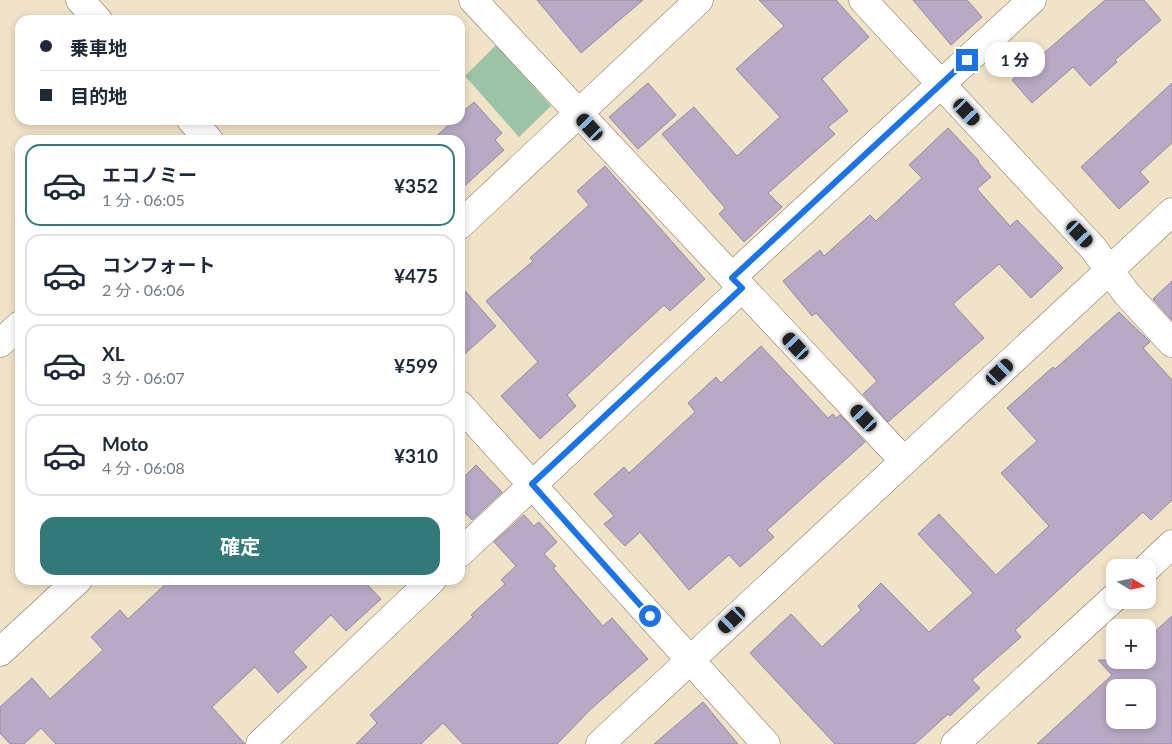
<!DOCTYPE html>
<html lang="ja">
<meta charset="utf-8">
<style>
:root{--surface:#fff;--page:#f2f2f3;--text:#1f2937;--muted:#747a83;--line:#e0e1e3;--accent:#317a78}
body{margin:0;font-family:Lato,"Noto Sans JP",sans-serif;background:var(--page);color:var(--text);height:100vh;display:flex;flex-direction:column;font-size:19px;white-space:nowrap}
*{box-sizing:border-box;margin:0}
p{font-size:16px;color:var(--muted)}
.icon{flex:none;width:28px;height:28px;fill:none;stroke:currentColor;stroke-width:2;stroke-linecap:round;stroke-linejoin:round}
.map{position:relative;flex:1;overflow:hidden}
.side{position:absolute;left:15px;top:135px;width:450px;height:450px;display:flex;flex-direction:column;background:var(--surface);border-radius:15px;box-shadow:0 2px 8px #0003}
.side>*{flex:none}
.top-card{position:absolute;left:15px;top:15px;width:450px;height:110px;border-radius:15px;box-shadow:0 2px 8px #0003;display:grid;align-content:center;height:110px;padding:0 25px;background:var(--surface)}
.needle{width:32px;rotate:100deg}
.controls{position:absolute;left:1106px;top:559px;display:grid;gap:10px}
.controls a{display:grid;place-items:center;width:50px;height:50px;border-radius:10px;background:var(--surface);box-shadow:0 2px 8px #0003;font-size:25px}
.end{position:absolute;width:22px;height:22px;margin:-11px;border:6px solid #1a73e8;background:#fff;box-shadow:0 0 0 2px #fff}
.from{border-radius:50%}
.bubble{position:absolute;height:35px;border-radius:15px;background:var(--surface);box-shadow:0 2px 8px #0003;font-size:16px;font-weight:700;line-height:35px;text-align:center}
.car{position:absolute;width:15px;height:30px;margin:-15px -8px;border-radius:6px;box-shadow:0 0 4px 1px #0007;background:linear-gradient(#222 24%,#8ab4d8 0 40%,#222 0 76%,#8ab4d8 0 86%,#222 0)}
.top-card b{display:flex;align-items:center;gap:18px;height:48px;font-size:19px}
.top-card b+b{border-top:1px solid var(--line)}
.top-card i{width:12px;height:12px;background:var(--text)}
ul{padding:9px 0 0;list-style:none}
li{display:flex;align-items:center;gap:15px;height:82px;margin:0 10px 8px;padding:0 15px;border:2px solid var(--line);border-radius:15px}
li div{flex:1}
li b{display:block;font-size:19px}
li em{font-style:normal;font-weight:700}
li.on{border-color:var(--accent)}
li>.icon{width:45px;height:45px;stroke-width:1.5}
.button{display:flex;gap:10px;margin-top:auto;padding:10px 25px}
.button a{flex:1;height:58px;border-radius:15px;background:var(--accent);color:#fff;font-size:20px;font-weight:700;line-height:58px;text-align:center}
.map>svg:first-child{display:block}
.green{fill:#9dc3a7}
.building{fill:#b8a9c4;stroke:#9789a2;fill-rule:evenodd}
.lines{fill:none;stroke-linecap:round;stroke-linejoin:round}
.minor-casing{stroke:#7b6f56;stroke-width:29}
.minor{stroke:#fff;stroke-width:28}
.route{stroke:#1a73e8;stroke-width:6}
</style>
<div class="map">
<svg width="1172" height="744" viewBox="0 0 1172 744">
<rect width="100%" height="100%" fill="#f1e3c7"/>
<path class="green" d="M496,45L551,106L519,137L465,76Z"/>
<path class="building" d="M537,0H643L581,53Z
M759,0H836L869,37L822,79L848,111L828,127L835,134L768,193L782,207L744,242L719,214L725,208L662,134L694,107L737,156L780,117L736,69L784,26Z
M913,0H967L982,17L951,45Z
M1105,0H1144L1161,20L1115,60L1117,62L1090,86L1073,67L1032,103L1012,80L1023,70L1019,66L1040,48L1044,53Z
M648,83L676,115L638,149L609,117Z
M1172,83V143L1140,172L1149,182L1119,209L1081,167Z
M474,102L502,133L495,140L504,150L460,190V140H432L454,120H460V114Z
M948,128L979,161L978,162L991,177L977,189L1010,226L1017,220L1063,268L1031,298L999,264L953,304L984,338L888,422L863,394L877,381L816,313L812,316L783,281L820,250L824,256L870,215L876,221L922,178L909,165Z
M605,166L705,279L670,311L664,305L567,395L576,406L540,439L501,396L538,362L486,301L533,261L530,258L589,205L577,191Z
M1172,281V320L1153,299Z
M460,285L496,326L460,358Z
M1119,312L1150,342L1143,348L1172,380V500L1151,520L1143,512L1015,630L1021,637L972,680L980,688L950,716L948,714L915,744H835L750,653L791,614L822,647L861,610L858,606L881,583L929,632L973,593L918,534L939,514L996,575L1049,526L1001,473L1037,441L1007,408L1053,367L1055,369Z
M761,346L828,418L833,414L836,418L840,415L865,442L767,530L774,537L740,567L729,555L689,590L640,532L625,546L604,524L614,516L594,494L624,467L629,473L695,412L688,403L716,377L721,383Z
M476,465L502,492L472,520L460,507V481Z
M524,515L534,526L539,522L557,542L544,554L556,566L553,568L603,626L612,618L648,659L591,709L557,744H463L443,723L421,744H356L377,723L370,715L473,617L471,615L505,584L501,580L516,566L494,542Z
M170,580H363L381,599L346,631L331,615L293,652L307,667L278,693L255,667L212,707L245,744H56L41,728L24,744H10L0,733V707L32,678L50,699L103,650L91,637L120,610L128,619Z
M1172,616V744H1037L1112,675L1098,660H1148V638ZM1115,688H1148V720H1115Z
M703,702L738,744H654Z"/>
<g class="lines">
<g class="minor-casing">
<path id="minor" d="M80,0L98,20
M473,0L904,461
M863,0L1093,248L1126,293L1172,343
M191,120L209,140
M460,225L699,0
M732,277L1032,0
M0,343L20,325
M460,405L766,744
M460,553L742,288
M1147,568L1172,544
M0,652L78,580
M260,744L432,580
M600,744L1172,212
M955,744L1115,597"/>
</g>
<use href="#minor" class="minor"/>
</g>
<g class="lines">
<path class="route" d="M650,616L532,484L742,288L732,278L967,60"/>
</g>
</svg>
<div class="controls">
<a><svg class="needle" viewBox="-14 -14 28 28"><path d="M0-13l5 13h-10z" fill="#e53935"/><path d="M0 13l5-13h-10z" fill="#747a83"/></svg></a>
<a>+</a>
<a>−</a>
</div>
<i class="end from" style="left:650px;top:616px"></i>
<i class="end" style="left:967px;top:60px"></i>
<div class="bubble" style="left:985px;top:42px;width:60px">1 分</div>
<i class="car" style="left:967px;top:112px;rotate:137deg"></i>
<i class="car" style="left:590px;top:127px;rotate:317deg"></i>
<i class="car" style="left:1080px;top:234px;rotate:137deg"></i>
<i class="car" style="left:796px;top:346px;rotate:317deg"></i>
<i class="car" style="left:1000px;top:372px;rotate:47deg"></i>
<i class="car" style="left:864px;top:418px;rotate:317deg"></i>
<i class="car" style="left:732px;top:620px;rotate:227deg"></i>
<div class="top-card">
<b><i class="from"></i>乗車地</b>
<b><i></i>目的地</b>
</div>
<section class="side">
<ul>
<li class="on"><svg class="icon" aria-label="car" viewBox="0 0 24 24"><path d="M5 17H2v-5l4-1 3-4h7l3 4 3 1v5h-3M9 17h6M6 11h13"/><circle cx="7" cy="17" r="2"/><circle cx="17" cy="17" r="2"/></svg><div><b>エコノミー</b><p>1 分 · 06:05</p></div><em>¥352</em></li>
<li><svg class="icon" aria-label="car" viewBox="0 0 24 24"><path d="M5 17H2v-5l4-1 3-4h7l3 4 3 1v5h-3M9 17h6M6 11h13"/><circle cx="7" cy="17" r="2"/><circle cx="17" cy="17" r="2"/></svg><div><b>コンフォート</b><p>2 分 · 06:06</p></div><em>¥475</em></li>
<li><svg class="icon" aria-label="car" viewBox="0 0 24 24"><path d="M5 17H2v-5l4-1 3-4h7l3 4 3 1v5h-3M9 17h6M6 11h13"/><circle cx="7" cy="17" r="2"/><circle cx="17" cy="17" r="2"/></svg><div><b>XL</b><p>3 分 · 06:07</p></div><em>¥599</em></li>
<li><svg class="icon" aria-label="car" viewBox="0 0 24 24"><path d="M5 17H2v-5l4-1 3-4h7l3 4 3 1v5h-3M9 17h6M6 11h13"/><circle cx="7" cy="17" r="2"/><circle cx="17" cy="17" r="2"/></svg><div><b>Moto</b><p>4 分 · 06:08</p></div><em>¥310</em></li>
</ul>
<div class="button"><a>確定</a></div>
</section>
</div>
